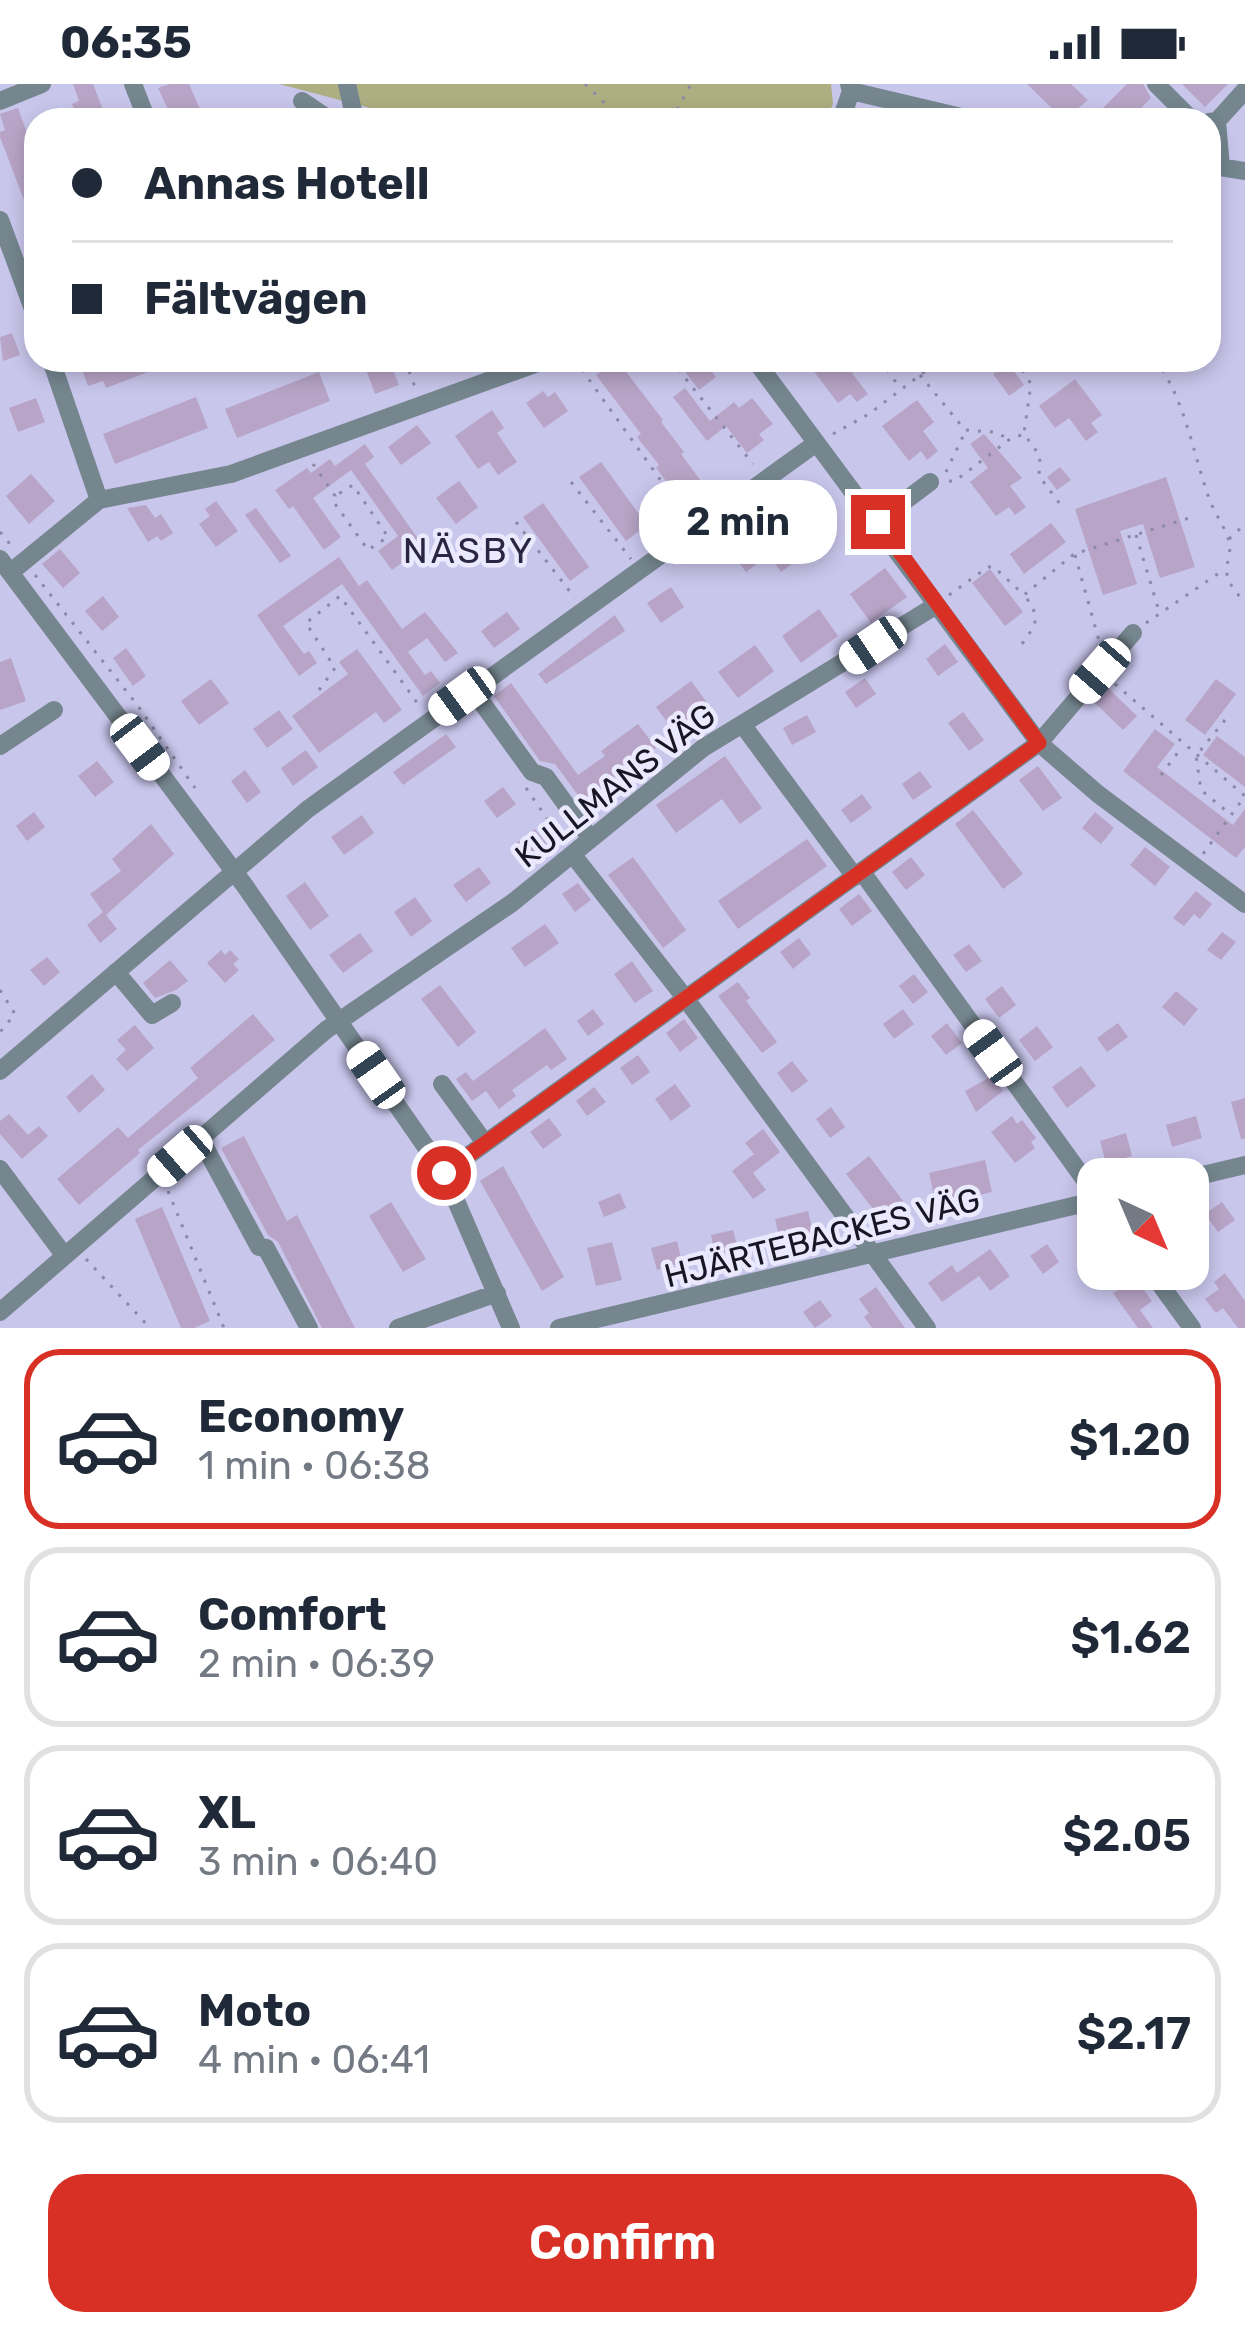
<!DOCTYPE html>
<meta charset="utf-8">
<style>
:root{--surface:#fff;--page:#f6f6f7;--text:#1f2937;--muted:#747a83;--line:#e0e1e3;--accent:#d93025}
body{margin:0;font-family:Rubik,sans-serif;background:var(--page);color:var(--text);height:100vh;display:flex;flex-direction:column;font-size:45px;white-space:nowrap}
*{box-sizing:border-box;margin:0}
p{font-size:39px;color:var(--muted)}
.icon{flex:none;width:66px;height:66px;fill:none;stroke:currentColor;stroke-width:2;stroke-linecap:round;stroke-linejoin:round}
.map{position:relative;height:1244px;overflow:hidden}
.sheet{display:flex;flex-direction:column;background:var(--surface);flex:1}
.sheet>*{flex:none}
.top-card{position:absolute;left:24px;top:24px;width:1197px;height:264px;border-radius:36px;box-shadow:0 6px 18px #0003;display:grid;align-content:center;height:264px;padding:0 48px;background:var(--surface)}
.needle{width:78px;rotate:136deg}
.fabs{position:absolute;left:1077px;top:1074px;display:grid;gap:24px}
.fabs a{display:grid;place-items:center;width:132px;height:132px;border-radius:24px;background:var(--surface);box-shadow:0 6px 18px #0003;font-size:60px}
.end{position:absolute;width:54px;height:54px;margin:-27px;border:15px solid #d93025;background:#fff;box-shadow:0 0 0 6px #fff}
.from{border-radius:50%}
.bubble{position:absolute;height:84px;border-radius:36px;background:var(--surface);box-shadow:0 6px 18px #0003;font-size:39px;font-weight:600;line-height:84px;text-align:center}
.car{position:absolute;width:36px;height:72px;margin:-36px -18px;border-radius:15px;box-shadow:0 0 9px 3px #0007;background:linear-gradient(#fff 24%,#345 0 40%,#fff 0 76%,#345 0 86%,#fff 0)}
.top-card b{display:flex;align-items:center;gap:42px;height:114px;font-size:45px}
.top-card b+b{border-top:3px solid var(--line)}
.top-card i{width:30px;height:30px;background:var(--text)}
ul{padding:21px 0 0;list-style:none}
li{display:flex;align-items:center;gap:36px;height:180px;margin:0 24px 18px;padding:0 24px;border:6px solid var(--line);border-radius:36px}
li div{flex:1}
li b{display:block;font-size:45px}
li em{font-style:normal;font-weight:600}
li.on{border-color:var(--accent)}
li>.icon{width:108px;height:108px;stroke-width:1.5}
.button{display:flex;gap:24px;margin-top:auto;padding:24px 48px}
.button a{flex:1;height:138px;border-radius:36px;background:var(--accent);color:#fff;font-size:48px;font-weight:600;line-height:138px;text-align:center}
.status{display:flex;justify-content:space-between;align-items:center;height:84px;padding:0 60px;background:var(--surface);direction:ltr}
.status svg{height:33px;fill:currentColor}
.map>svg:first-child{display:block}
.green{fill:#adaf82}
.building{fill:#b7a4c6}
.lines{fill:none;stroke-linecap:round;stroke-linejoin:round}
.path{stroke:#8b89a6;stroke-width:3;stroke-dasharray:3 9;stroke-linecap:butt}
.minor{stroke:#75868f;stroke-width:18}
.route{stroke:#d93025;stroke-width:15}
.labels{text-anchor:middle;stroke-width:9;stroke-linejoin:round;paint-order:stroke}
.street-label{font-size:33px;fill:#181624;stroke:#ebe9fd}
.neighbourhood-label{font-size:36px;letter-spacing:3px;fill:#2a2543;stroke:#ebe9fd}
</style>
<div class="status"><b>06:35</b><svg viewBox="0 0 49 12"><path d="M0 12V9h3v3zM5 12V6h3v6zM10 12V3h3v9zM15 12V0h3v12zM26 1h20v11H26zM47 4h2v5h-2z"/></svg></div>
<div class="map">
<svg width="1245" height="1244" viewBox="0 0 1245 1244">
<rect width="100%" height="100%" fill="#c9c6ec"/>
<path class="green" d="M279,0H831L833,20L825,36H416Z"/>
<path class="building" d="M73,0H93L107,36H86L85,31L77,34L72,20L79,17Z
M170,0H189L205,36H166L171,32L158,4Z
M1027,0H1071L1088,16L1064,36Z
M1127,0H1143L1151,14L1129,36H1113L1102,25Z
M1182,0H1228L1205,23Z
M18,24L36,74L35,145L0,53V48L5,46L0,30Z
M12,249L20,271L3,277L0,253Z
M100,276H177V277L106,304L103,297L88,302L81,283Z
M383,276H389L399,301L375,310L365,283Z
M617,276L663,336L661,338L684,368L681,370L704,401L682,418L656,384L659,381L637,353L641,350L596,291Z
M676,276H727L712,288L716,293L699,306Z
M823,276H869L852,289L868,310L857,318L850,310L838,319L812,285Z
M1008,279L1024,301L1009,312L993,290Z
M319,288L330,317L237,354L225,325Z
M1075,295L1102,331L1091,339L1098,348L1086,357L1069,334L1055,344L1039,322Z
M685,304L710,337L734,318L739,324L752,314L773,340L759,350L764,356L747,369L726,342L707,357L673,313Z
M543,307L548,313L555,308L568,327L544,344L526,319Z
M196,313L208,344L115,380L103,350Z
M36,314L45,338L18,348L9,324Z
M917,316L934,338L923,347L938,367L927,376L921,367L909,377L882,342Z
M492,326L504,344L497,349L517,378L498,391L489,378L478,385L455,352Z
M417,341L431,359L401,381L388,363Z
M984,350L1022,394L1010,402L1026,423L1015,431L1009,423L996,432L970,398L988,384L970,360Z
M365,360L374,373L365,380L424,463L392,486L378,467L398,452L351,386L313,414L341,453L324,466L293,422L289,425L275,406L307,384L311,389L330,375L335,382Z
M601,378L647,441L626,457L579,393Z
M1060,383L1071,396L1057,406L1047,393Z
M31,390L55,417L29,440L6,412Z
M1166,393L1195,483L1160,494L1143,440L1120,447L1137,500L1103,511L1075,425Z
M459,397L478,423L456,440L436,414Z
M216,417L238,447L216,463L199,440L210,432L205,425Z
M543,419L589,483L570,497L523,433Z
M801,419L823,449L788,474L792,480L781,488L769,471L746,488L726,462L741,451L746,457Z
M146,421L155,434L161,430L173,449L161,457L157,452L148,458L127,424Z
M256,424L291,472L280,479L245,431Z
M1051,439L1066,458L1024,490L1010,470Z
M60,465L80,489L63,504L42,480Z
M339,473L359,502L367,496L402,545L425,528L458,569L445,578L427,554L408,568L425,591L431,587L440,599L423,612L342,500L283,542L304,570L309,567L317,579L299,592L257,531Z
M885,484L907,513L871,539L850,510Z
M990,485L1023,528L1005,542L972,499Z
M671,503L684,523L661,539L647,519Z
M103,512L119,533L102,547L85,527Z
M819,525L838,552L801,579L782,552Z
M507,528L520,545L494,564L481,547Z
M615,531L625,547L546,600L538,590Z
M945,560L958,578L938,592L926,575Z
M755,561L774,587L738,614L718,588Z
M126,564L146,592L133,602L113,574Z
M357,565L402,626L384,639L376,628L319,669L292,632L348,590L339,578Z
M11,574L26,617L0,626V578Z
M865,594L876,610L856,624L845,608Z
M211,595L229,619L199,641L181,617Z
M1216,595L1236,610L1205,651L1185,636Z
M691,597L711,624L676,650L656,623Z
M511,599L578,691L605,672L601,667L638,640L656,664L620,690L624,696L587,723L555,680L540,677L494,612Z
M1108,604L1137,632L1123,646L1094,618Z
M279,626L293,645L267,664L253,645Z
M963,628L984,656L969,667L948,639Z
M807,631L816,648L792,661L783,644Z
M1155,645L1175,660L1157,683L1233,741L1245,725V763L1236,774L1123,687Z
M446,650L456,663L403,701L393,688Z
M1217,652L1245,673V703L1203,671Z
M306,666L318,683L293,702L281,684Z
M725,672L762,724L740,740L722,715L676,749L656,721Z
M97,677L114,698L95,713L78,692Z
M1038,682L1062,714L1043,727L1019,696Z
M245,686L261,708L247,719L231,697Z
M920,687L932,703L913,716L902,700Z
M503,703L516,720L497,734L484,717Z
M862,710L872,724L851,739L841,726Z
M973,726L1023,790L1003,805L955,740Z
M34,728L45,743L27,757L16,742Z
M1095,728L1114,744L1101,760L1082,744Z
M362,731L374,749L344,771L331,753Z
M151,740L174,770L106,831L117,845L100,859L87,841L103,828L90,810L121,787L112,775Z
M535,745L549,763L527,779L514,761Z
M807,755L827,782L738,845L718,817Z
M1145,763L1170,783L1155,802L1130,781Z
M633,773L686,846L663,864L608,791Z
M911,773L925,791L906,806L892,788Z
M479,783L491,799L466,818L453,801Z
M305,798L329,832L310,846L286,812Z
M578,799L591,816L575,828L562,810Z
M1196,807L1212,820L1200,835L1194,830L1184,842L1173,834Z
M859,810L872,827L852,842L839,825Z
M415,813L432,837L411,853L394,828Z
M545,840L559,859L525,883L511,864Z
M1222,848L1236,858L1221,876L1207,866Z
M360,849L373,867L343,889L329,871Z
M799,854L811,870L793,885L780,868Z
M969,860L982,877L966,888L953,871Z
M221,866L225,871L230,866L239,875L233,880L239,886L225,899L207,879Z
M47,873L60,888L44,902L30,886Z
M170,876L188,897L176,906L155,914L143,899Z
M632,877L653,907L635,919L614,890Z
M914,890L928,908L913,920L899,902Z
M738,898L750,914L746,917L777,958L762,969L718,912Z
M440,901L476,948L458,963L421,915Z
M1002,902L1016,921L999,934L985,915Z
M1176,907L1198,925L1184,942L1162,923Z
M593,925L604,940L588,952L577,937Z
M903,925L914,940L894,955L883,940Z
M253,930L275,956L138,1066L140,1069L79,1121L57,1095L118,1043L128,1054L198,994L190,984Z
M684,935L698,954L680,968L666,949Z
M947,939L962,959L946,971L931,952Z
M1118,939L1128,953L1107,968L1097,954Z
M135,941L154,964L127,987L116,975L126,966L117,956Z
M1037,942L1053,963L1035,977L1019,956Z
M545,944L567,975L551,986L547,981L512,1006L516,1012L499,1025L486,1007L472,1017L456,995L466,988L473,997Z
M638,971L650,988L632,1001L620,984Z
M792,977L808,997L792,1009L777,989Z
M1081,982L1096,1002L1067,1024L1052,1003Z
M92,990L105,1006L79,1029L66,1013Z
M992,992L1003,1007L976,1028L965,1007Z
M675,1000L691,1022L671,1037L655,1015Z
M594,1003L606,1018L587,1032L576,1017Z
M1245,1014V1055H1241L1231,1018Z
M831,1023L845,1043L830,1054L816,1035Z
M9,1030L28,1051L39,1042L48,1052L22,1075L0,1050V1037Z
M1012,1032L1017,1040L1022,1036L1036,1054L1031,1058L1035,1064L1015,1079L991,1048Z
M1196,1032L1202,1054L1172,1063L1166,1041Z
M549,1034L562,1051L543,1065L530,1048Z
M763,1045L780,1068L753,1089L766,1106L753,1115L732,1087L754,1070L745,1059Z
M1126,1049L1132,1072L1106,1079L1100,1057Z
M244,1052L287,1137L297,1131L355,1244H322L278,1158L268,1151L221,1064Z
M869,1072L903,1117L880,1134L846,1090Z
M985,1076L992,1108L936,1121L929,1089Z
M503,1082L564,1193L542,1207L480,1097Z
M620,1109L626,1124L604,1133L598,1118Z
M391,1118L426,1175L403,1188L369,1132Z
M1222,1118L1235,1136L1218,1148L1205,1130Z
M162,1123L210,1237L194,1244H181L135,1135Z
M808,1127L813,1148L780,1157L775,1135Z
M733,1146L738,1164L715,1170L711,1151Z
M677,1157L682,1179L657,1186L651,1164Z
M612,1158L622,1196L596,1202L587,1164Z
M1047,1160L1059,1178L1043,1190L1030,1172Z
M990,1165L1010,1192L990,1207L979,1192L942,1218L928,1199L952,1181L957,1189Z
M1225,1189L1245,1217V1244H1238L1223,1224L1216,1229L1205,1215L1219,1205L1214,1198Z
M1136,1195L1152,1217L1140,1226L1153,1244H1138L1113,1209Z
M876,1203L905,1244H872L864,1233L869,1229L859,1215Z
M820,1216L832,1232L815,1244L803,1228Z"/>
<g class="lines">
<path class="path" d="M585,0L618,32L628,36
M671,36L691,0
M405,276L416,306
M575,276L684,429
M671,276L753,380
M880,276L900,304
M1016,276L1031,300L1024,349
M1156,276C1186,318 1193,370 1210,417C1215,429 1222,439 1227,451C1238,479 1210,483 1245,518
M920,291L965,346L993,348L1008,354
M833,350L869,330L940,276
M313,380L335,412L333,417L368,466L388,453L353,401L335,412
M946,388L965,348
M949,397H955L1010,355L1024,350L1040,372L1039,392L1060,420
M571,398L631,475
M516,438L575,514
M0,448L10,460
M1136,451L1159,527
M1229,455L1245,440
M1075,471L1100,560
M35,491L138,622L195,704
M949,511L988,483H994L1024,511L1074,470L1189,434
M1146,539L1222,487
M1022,560C1037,539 1041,534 1025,512
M1115,600L1245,712L1203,770
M319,606L335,584L306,539L340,512L421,624
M1225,636L1196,672L1201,706L1230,730
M1161,691L1182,663
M526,704L561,755
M0,906L15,930L0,948
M168,1107L224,1244
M86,1175L150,1244"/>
<path class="minor" d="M133,0L147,36
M347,0L355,36
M1156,0L1192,36
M851,7L974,36
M0,17L42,0
M302,17L330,36
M841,36L851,7L849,0
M1217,37L1221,83
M1209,38L1217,37L1245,6
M1214,82L1245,87
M0,136L36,233
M51,276L99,416
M755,276L1039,659L1098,710L1245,820
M877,438L930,398
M0,475L245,802L444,1089L511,1244
M11,488L99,416L231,390L546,276
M472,605L532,688L546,693L591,755
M742,640L855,793
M0,662L54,626
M573,771L686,915L927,1244
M862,788L1098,1114
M116,888L152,931L172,919
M0,987L308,725L815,360
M442,1000L485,1059
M200,1054L259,1163L266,1164L309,1244
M0,1085L64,1171
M444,1089L1039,659L1133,549
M1186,1095L1245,1081
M1149,1185L1192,1244
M0,1228L326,946L512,819L703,664L935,522
M398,1244L497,1209
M559,1244L1098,1116"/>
</g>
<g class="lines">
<path class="route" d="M444,1089L1039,659L878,438"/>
</g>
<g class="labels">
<g class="street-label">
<text transform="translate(615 701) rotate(-38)" y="12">KULLMANS VÄG</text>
<text transform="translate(822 1153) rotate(-14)" y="12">HJÄRTEBACKES VÄG</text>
</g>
<g class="neighbourhood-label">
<text x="469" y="479">NÄSBY</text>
</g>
</g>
</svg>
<div class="fabs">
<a><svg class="needle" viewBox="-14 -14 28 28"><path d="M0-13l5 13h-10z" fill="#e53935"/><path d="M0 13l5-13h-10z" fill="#747a83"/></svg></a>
</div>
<i class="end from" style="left:444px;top:1089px"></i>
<i class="end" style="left:878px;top:438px"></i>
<div class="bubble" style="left:639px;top:396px;width:198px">2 min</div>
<i class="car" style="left:873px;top:561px;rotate:236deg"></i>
<i class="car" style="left:1100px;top:587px;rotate:221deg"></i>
<i class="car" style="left:462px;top:612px;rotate:234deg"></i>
<i class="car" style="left:140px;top:663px;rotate:143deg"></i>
<i class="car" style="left:993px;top:969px;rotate:324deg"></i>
<i class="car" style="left:376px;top:991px;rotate:325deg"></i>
<i class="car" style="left:180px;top:1072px;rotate:229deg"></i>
<div class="top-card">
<b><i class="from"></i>Annas Hotell</b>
<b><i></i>Fältvägen</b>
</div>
</div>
<section class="sheet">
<ul>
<li class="on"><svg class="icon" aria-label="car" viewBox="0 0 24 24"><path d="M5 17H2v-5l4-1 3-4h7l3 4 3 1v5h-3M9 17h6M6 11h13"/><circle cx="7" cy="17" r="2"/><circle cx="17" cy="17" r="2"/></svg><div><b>Economy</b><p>1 min · 06:38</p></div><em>$1.20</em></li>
<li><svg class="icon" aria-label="car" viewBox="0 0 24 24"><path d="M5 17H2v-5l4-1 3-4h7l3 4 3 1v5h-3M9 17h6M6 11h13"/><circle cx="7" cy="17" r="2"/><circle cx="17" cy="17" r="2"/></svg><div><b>Comfort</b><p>2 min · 06:39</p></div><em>$1.62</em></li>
<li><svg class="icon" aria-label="car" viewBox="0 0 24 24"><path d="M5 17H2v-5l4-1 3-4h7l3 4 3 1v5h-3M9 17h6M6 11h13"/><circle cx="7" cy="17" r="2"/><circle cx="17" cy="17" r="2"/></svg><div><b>XL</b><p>3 min · 06:40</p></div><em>$2.05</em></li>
<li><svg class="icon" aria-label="car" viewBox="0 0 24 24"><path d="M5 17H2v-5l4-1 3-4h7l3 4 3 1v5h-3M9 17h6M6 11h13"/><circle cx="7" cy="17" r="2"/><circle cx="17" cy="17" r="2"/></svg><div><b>Moto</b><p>4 min · 06:41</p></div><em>$2.17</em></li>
</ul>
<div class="button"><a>Confirm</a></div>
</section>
